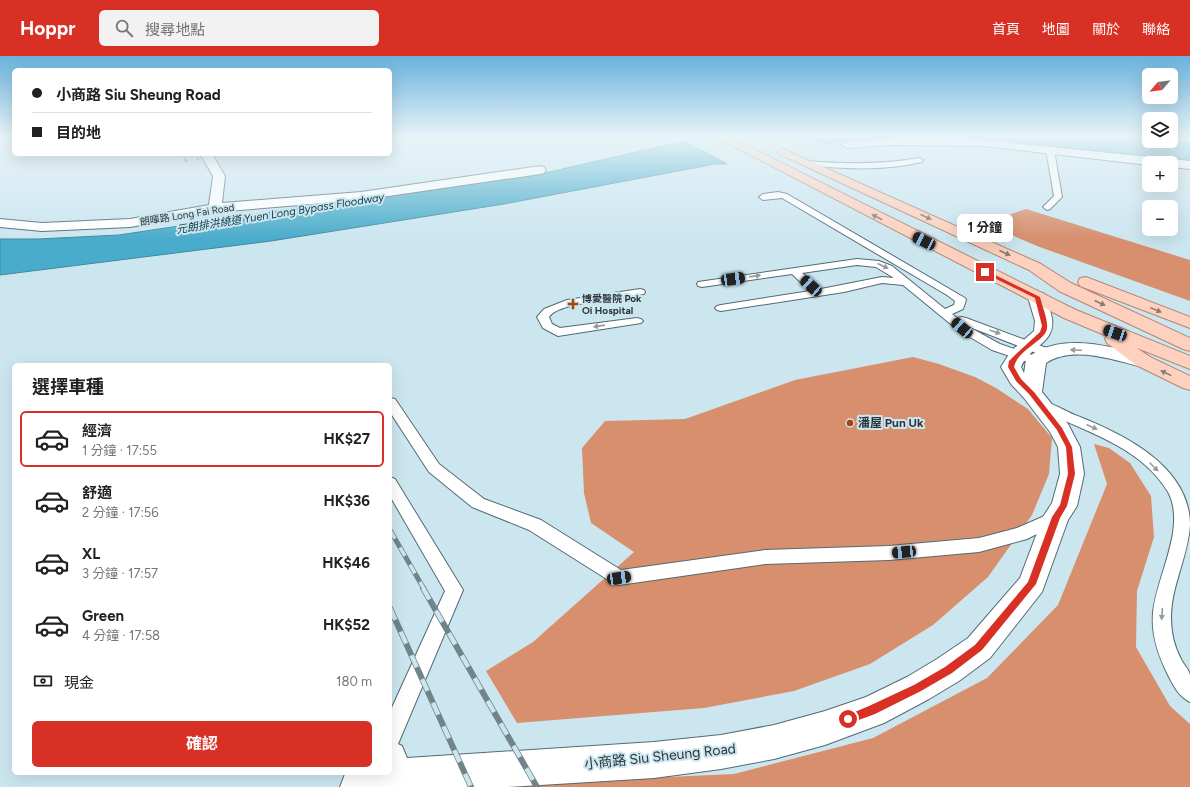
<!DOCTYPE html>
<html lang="zh-TW">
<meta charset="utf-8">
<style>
:root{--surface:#fff;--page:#f2f2f2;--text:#202124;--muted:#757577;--line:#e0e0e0;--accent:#d93025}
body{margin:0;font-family:Figtree,"Noto Sans TC",sans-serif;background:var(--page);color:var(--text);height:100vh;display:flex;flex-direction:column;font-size:15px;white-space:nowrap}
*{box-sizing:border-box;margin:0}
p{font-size:13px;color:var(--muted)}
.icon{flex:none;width:22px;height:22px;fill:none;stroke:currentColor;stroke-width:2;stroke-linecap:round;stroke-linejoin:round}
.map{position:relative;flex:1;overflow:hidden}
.sheet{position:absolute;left:12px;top:307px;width:380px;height:412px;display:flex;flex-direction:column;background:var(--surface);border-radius:6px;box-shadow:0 4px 16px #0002}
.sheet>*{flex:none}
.top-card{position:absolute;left:12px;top:12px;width:380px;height:88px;border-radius:6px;box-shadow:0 4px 16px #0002;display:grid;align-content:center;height:88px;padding:0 20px;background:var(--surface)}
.needle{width:26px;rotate:241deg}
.controls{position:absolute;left:1142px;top:12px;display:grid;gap:8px}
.controls a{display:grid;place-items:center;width:36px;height:36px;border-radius:6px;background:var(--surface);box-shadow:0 4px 16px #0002;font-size:20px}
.end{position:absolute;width:18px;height:18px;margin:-9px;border:5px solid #d93025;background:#fff;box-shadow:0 0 0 2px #fff}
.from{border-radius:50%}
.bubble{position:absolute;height:28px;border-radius:6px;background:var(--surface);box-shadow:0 4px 16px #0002;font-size:13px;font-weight:700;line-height:28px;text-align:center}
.car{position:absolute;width:12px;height:24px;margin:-12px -6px;border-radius:5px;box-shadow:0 0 3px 1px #0007;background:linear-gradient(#222 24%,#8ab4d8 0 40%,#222 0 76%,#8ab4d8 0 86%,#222 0)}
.top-card b{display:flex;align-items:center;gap:14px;height:38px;font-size:15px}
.top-card b+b{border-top:1px solid var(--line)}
.top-card i{width:10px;height:10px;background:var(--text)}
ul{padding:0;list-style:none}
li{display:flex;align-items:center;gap:12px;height:56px;margin:0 8px 6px;padding:0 12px;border:2px solid transparent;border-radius:6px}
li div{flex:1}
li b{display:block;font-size:15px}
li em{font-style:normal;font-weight:700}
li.on{border-color:var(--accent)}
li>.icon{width:36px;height:36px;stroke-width:1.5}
h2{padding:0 20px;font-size:18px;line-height:48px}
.pay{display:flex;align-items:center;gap:10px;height:44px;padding:0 20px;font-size:15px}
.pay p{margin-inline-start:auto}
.action{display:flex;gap:8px;margin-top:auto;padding:8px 20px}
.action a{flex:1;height:46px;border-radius:6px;background:var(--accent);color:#fff;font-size:16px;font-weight:700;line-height:46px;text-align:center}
header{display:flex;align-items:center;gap:24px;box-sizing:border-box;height:56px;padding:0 20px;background:var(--accent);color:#fff}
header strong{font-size:19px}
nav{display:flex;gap:22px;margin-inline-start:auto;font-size:14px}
.search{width:280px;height:36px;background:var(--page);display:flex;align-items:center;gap:10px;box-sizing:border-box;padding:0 14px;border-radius:6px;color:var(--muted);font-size:15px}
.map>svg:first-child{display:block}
.forest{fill:#d88f6e}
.water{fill:#4aaccb;stroke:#4189a0}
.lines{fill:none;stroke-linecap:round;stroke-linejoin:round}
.service-casing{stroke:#536a73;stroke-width:2}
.minor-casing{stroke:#536a73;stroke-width:2}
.primary-casing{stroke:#b38773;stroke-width:2}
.service{fill:#fff;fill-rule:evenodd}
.minor{fill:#fff;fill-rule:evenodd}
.primary{fill:#fdd1bd;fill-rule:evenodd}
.rail-far2-casing{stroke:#72838a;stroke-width:2.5}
.rail-far1-casing{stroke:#72838a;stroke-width:5}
.rail-casing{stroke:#72838a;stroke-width:6}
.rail-far2{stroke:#cce6f0;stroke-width:1.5;stroke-dasharray:5;stroke-linecap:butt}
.rail-far1{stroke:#cce6f0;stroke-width:3.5;stroke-dasharray:10;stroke-linecap:butt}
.rail{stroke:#cce6f0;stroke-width:4.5;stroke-dasharray:13;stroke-linecap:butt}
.oneway{fill:#8a7c75}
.oneway2{fill:#969a9c}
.route{fill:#d93025}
.poi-dot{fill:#a74508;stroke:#cce6f0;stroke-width:1.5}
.labels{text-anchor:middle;stroke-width:4;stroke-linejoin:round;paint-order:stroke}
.far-street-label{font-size:10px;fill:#2c363a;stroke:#cce6f0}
.far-poi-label{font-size:10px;font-weight:bold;fill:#2c363a;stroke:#cce6f0;text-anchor:start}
.far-water-label{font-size:11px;font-style:italic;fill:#0b3946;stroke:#cce6f0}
.poi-label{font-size:12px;font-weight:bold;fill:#2c363a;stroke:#cce6f0;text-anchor:start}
.near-street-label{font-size:14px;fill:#2c363a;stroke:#cce6f0}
</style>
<header>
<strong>Hoppr</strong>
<div class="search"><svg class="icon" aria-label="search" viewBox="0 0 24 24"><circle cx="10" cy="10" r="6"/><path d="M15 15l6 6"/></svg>搜尋地點</div>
<nav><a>首頁</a><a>地圖</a><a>關於</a><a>聯絡</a></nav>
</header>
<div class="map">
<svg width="1190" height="731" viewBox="0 0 1190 731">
<rect width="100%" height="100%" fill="#cce6f0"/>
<path class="forest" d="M1026,153L1190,204V245L1037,190L984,167Z
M913,301L939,308L975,321L996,332L1028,353L1052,382L1049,418L1032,459L988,521L933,569L870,608L794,635L704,652L517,667L486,615L533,586L634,496L591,467L584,437L582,392L605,365L685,363L795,324Z
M1094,388L1109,392L1130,407L1151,440L1154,481L1137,535L1136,591L1170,650L1190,668V731H389L579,725L734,718L873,682L987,622L1058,549L1107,428Z"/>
<path class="water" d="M808,80H892L893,82L852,83L826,88Z
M945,80H1123L1149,83V85L1190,87V106L995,83Z
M684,85L727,108H715L504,148L271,185L0,219V183H38L119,179L443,130L545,117Z"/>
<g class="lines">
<g class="service-casing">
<path id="service" d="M1047,92H1050L1054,94L1062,141L1050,153L1047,154L1043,151L1054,140L1046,94Z
M919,102L923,104L922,106C883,115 845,113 806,109L802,107L806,105C844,108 881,109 919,102Z
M778,136L787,138L965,242L966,244L963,253L952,258L957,262L962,261L966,262L1052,294L1054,297L1052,300H1044L967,270L1000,288L1032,299L1034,302L1032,305L1028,306L992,294L958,274L903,229L882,227L844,236L721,255L717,254L715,252L717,250L721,249L810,235L792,218L702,231L698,230L697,228L698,226L857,203L879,205L892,210L945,253L954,249L955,245L947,239L782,142L763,144L759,141L763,138ZM857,209L876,211L894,222L882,221L821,233L802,217Z
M640,233L644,234L645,236L644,238L573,249C564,252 554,254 549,261L552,268L560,272L637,262L641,263L643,265L641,267L558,280L543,272L537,261L544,253L567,244Z
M390,342L395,343L439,408L484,443L541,464L621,514L765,494L889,490L979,482L1017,472L1056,455L1062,457L1064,461L1062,465L1027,483L979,496L889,504L765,508L619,529L613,527L529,474L472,451L429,416L390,356Z
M1044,346C1055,348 1065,355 1075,359C1121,377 1190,409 1190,469C1188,501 1171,530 1171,562C1171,576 1174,590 1181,603C1183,608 1189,613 1190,619C1190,626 1190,638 1190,646C1179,641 1173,629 1168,619C1158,599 1151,579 1153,557C1156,521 1187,471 1168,436C1141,390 1083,375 1039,353L1037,350L1039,347Z
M390,421L395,423L463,534L398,688L390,691V656L445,535L390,440Z"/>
</g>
<g class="minor-casing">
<path id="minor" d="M891,83L982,84L1190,105V113L1171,111V107H1149V109L982,90L891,89L847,92L841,89L847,86Z
M200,98H212L225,120L222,147L361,136L540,110L544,111L546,114L544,117L540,118L361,144L215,156L130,171L42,175L0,171V163L42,167L130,163L209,149L213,120Z
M1037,236L1043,237C1047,243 1049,251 1051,258C1059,287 1030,289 1021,311L1024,317C1025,313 1025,308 1026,305C1028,300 1034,297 1038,295C1071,278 1116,292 1150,301L1153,305L1150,309L1143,311C1113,304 1073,289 1046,307L1042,336L1068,368L1080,391L1084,418L1077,450L1068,464L1042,536L990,602L959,625L929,643L884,667L825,689L774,703L721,713L654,722L508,731H340L345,718L348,717H390V684L402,690L407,702L654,686L721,679L774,669L825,655L866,641L907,621L937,603L968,582L1020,522L1043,461L1052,447L1060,418L1058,391L1050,376L1024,342L1011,328L1001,311L1011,295L1034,275L1035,265L1028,241L1031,237Z"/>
</g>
<g class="primary-casing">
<path id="primary" d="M714,80H728L1076,254L1190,300V313L1137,292L1150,301L1190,320V334L1183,332L1136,309L1107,287L1105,283L1107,280L1064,262Z
M783,93L1041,208L1071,227L1190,282V295L1183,293L1059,235L1029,214L779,98L777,96L779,94Z
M1086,221L1190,261V272L1080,230L1078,226L1080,222Z"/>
</g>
<use href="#service" class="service"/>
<use href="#minor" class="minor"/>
<use href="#primary" class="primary"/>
<g class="rail-far2-casing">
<path id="rail-far2" d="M183,98L186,105
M196,98L198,103"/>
</g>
<g class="rail-far1-casing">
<path id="rail-far1" d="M390,474L424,533"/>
</g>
<g class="rail-casing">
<path id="rail" d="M423,532L537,731
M390,552L471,731"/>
</g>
<use href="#rail-far2" class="rail-far2"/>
<use href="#rail-far1" class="rail-far1"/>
<use href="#rail" class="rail"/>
</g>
<defs><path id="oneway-solid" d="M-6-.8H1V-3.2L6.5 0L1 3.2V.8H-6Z"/></defs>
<g class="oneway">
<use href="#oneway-solid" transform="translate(877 161) rotate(-153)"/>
<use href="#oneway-solid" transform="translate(926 161) rotate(24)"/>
<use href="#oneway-solid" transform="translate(1005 197) rotate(24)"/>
<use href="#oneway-solid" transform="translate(1100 247) rotate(25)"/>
<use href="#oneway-solid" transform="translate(1156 254) rotate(22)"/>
<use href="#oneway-solid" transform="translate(1166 317) rotate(-154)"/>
</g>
<g class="oneway2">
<use href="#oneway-solid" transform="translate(883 210) rotate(25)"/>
<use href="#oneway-solid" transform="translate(755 220) rotate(-8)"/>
<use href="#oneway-solid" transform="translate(599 270) rotate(172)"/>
<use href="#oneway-solid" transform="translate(995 276) rotate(19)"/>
<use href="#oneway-solid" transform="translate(1076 294) rotate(-177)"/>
<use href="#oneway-solid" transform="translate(1092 371) rotate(24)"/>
<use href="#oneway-solid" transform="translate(1154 411) rotate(45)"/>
<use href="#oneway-solid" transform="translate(1162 558) rotate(94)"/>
</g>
<linearGradient id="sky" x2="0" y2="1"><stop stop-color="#69b1dc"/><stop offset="0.44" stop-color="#e8f4f8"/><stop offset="1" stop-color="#e8f4f8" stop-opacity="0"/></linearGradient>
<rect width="1190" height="183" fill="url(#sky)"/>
<path class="route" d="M985,214L1040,241C1042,250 1048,263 1047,272C1046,285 1018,293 1014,311L1021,323L1034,336L1062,372L1072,391L1075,418L1067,450L1060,462L1036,528L982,594L952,617L921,635L875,658L848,668L845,667L843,663L845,660L869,650L914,629L945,611L975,589L1028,526L1052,461L1060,449L1068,418L1066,391L1057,374L1029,338L1016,325L1008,311L1009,305L1016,298L1040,276L1042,270L1035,242L984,217Z"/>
<g class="poi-dot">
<path d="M571 242h4v4h4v4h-4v4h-4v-4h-4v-4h4z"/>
<circle cx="850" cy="367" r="4"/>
</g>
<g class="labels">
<g class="far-street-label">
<text transform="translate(187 158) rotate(-9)" y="4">朗暉路 Long Fai Road</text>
</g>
<g class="far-poi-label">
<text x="582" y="246">博愛醫院 Pok<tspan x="582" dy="12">Oi Hospital</tspan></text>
</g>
<g class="far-water-label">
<text transform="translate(280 157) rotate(-9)" y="4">元朗排洪繞道 Yuen Long Bypass Floodway</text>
</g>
<g class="poi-label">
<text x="858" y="371">潘屋 Pun Uk</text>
</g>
<g class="near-street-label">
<text transform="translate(660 700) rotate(-6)" y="5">小商路 Siu Sheung Road</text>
</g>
</g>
</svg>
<div class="controls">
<a><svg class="needle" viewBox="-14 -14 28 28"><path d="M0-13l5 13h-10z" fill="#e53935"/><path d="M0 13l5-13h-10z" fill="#757577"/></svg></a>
<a><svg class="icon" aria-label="layers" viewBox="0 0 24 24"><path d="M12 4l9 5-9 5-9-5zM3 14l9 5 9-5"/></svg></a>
<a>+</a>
<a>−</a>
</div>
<i class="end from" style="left:848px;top:663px"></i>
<i class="end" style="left:985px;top:216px"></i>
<div class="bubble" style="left:957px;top:158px;width:56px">1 分鐘</div>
<i class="car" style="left:924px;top:185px;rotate:296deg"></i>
<i class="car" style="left:733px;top:223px;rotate:82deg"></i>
<i class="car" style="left:811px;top:230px;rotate:312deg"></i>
<i class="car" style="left:962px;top:272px;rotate:311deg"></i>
<i class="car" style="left:1115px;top:277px;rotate:289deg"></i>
<i class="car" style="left:904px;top:496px;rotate:265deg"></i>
<i class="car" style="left:619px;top:522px;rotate:82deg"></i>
<div class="top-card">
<b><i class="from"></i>小商路 Siu Sheung Road</b>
<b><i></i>目的地</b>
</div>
<section class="sheet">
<h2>選擇車種</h2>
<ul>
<li class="on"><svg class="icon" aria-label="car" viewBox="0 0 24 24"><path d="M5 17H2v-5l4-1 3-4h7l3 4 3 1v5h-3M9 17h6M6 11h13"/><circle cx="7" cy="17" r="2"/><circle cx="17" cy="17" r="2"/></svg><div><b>經濟</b><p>1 分鐘 · 17:55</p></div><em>HK$27</em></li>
<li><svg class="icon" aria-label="car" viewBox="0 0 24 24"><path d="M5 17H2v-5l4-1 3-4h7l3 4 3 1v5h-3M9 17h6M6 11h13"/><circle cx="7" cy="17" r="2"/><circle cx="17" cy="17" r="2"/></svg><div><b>舒適</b><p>2 分鐘 · 17:56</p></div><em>HK$36</em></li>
<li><svg class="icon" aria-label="car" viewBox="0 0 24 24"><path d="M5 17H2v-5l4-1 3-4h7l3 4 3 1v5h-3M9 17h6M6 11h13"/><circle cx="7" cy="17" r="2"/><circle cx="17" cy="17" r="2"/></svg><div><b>XL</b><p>3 分鐘 · 17:57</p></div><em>HK$46</em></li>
<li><svg class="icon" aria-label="car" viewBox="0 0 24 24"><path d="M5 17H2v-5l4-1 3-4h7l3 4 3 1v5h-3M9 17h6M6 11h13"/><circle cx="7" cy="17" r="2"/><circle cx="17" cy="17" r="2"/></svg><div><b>Green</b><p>4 分鐘 · 17:58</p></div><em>HK$52</em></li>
</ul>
<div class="pay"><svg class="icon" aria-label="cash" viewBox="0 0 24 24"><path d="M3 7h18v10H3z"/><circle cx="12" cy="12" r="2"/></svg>現金<p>180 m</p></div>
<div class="action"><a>確認</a></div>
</section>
</div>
